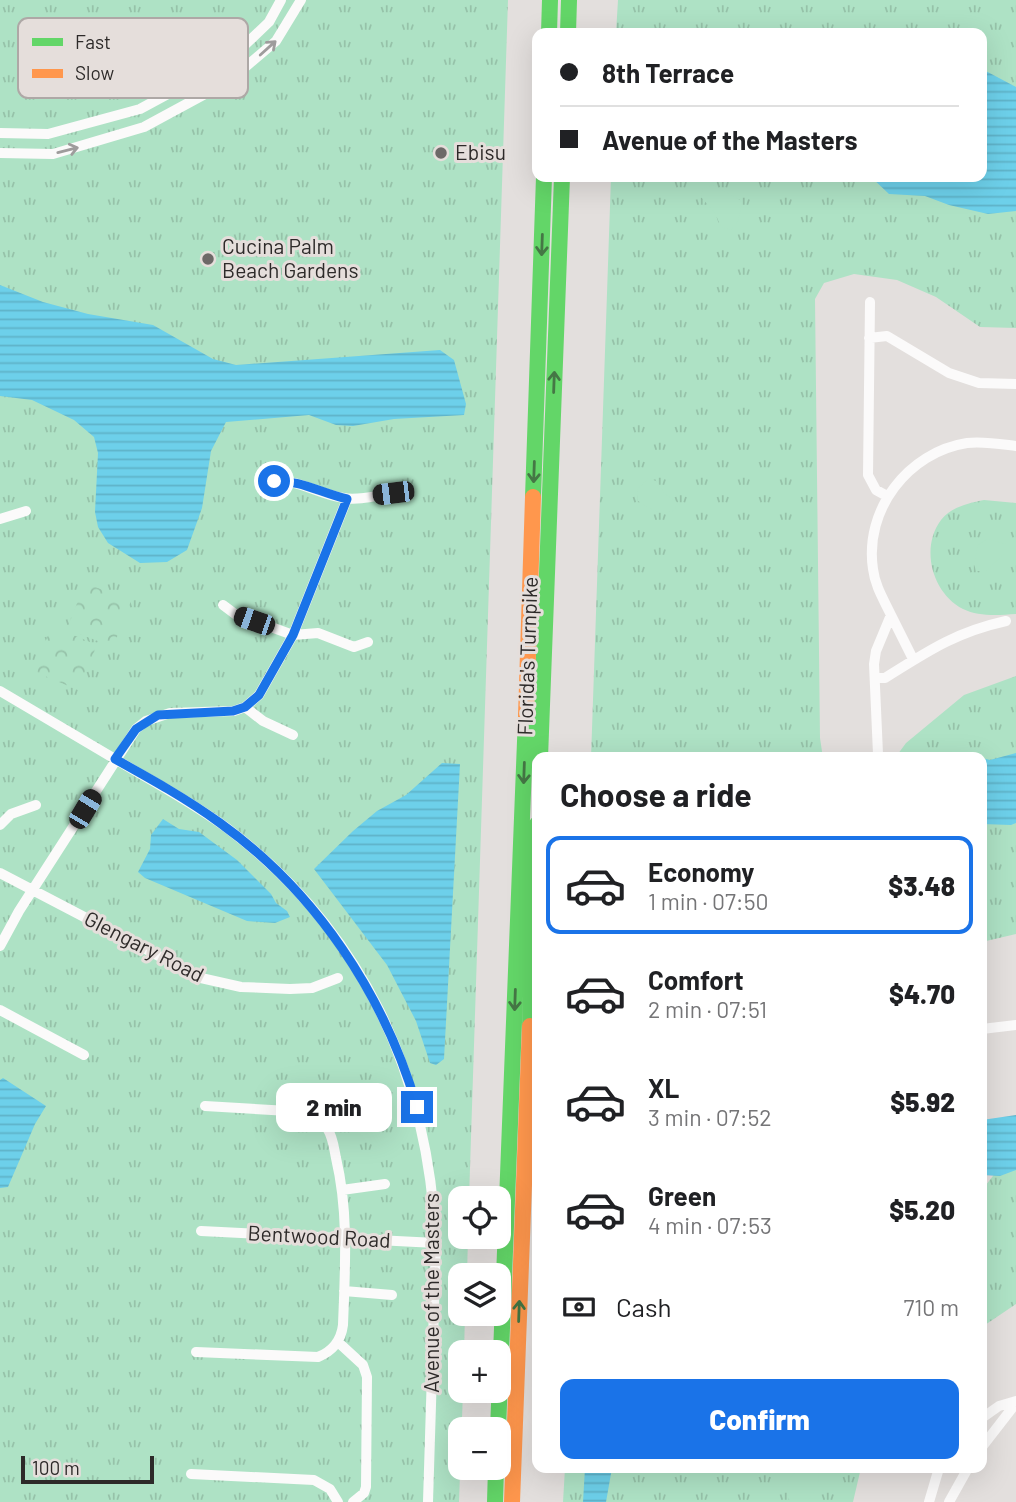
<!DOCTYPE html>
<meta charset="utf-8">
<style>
:root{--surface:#fff;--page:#f6f6f6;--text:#202124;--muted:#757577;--line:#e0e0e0;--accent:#1a73e8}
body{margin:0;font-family:Barlow,sans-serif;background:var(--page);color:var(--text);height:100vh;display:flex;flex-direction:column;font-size:26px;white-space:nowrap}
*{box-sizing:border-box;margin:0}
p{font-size:23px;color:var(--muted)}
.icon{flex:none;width:38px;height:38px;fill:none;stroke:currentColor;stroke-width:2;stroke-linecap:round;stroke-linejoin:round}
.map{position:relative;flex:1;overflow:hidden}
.drawer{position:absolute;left:532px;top:752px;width:455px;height:721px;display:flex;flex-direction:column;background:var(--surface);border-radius:14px;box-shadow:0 7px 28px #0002}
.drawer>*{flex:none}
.guide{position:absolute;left:532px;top:28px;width:455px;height:154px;border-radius:14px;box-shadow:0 7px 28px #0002;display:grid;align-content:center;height:154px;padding:0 28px;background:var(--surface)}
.buttons{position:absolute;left:448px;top:1186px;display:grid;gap:14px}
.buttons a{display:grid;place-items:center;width:63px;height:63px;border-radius:14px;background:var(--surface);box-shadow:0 7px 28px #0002;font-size:35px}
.scale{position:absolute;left:21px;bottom:18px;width:133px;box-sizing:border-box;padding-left:7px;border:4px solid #2d2a29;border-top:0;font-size:19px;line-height:24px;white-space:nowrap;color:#2d2a29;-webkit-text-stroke:5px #e5dedb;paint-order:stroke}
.end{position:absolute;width:32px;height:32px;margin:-16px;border:9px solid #1a73e8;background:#fff;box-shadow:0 0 0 4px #fff}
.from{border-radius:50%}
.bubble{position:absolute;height:49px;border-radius:14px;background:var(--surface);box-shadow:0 7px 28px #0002;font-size:23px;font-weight:800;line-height:49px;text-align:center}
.car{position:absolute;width:21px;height:42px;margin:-21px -10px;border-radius:9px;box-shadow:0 0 5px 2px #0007;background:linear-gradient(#222 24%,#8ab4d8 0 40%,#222 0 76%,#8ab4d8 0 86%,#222 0)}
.guide b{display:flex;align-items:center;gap:24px;height:66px;font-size:26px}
.guide b+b{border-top:2px solid var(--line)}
.guide i{width:18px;height:18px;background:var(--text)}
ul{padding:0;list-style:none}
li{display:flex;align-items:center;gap:21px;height:98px;margin:0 14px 10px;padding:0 14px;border:4px solid transparent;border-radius:14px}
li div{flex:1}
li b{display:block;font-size:26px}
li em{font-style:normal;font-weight:800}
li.selected{border-color:var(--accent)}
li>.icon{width:63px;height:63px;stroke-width:1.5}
h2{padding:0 28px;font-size:32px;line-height:84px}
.pay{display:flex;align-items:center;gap:18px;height:77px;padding:0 28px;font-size:26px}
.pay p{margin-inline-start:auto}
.button{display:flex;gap:14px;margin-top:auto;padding:14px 28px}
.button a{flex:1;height:80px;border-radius:14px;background:var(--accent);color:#fff;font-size:28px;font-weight:800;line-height:80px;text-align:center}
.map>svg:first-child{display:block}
.grass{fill:url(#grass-tufts)}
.park{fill:url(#park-crowns)}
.garden{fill:#aee2c5}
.water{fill:url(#water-rules)}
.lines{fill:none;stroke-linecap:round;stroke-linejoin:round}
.street{stroke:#fbfafa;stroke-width:10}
.fast{stroke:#63d668;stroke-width:16}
.slow{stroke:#ff974d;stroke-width:16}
.oneway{stroke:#9e9c9c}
.oneway2{stroke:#457745}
.route{stroke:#1a73e8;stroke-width:9}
.poi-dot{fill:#6d6968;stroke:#e5dedb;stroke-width:2.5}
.labels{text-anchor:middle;stroke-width:6;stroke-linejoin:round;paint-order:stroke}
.poi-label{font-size:21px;fill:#2d2a29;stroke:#e5dedb;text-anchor:start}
.street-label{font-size:21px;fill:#2d2a29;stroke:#e5dedb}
.key{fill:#e5dedb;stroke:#aea8a6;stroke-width:2}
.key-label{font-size:19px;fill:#2d2a29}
</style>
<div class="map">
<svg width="1016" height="1502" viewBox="0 0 1016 1502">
<defs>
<pattern id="grass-tufts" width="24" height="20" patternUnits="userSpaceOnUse" patternTransform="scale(1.75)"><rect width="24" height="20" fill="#aee2c5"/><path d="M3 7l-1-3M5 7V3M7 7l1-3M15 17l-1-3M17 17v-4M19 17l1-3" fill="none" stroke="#96c2a9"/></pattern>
<pattern id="park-crowns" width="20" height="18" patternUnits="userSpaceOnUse" patternTransform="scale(1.75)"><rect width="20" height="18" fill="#aee2c5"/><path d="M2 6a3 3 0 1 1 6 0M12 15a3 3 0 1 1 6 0" fill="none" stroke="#96c2a9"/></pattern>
<pattern id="water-rules" width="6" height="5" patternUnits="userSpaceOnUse" patternTransform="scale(1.75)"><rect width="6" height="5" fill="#6dd0ea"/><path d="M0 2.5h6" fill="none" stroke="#5fb3c9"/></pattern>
</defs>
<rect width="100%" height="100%" fill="#e3dfdd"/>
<path class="grass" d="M0,0H508L469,1199H460V1237H468L467,1276H460V1314H465L464,1353H460V1391H463L459,1502H0Z
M618,0H1016V328L980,327L936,297L897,280L854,274L824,283L815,299L820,738L823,758H591L611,177H982V33H616Z
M984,500L1016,503V614C999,615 979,617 963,609C932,593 920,548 941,520C951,507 969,503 984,500Z
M1016,676V934L982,942V758H895L906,743L964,695Z
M1016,1149V1304L982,1327V1190L1010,1154Z
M565,1468H860V1472L853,1502H563Z"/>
<path class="park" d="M85,583L131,601L113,647L67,629Z
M52,626L97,645L78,690L33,671Z"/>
<path class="garden" d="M713,185L740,200L742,203L738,221L731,230L721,227L715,213L701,197L703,188Z
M648,478L656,481L665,494L677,502L675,510C659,517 652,509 638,501L637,490Z
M987,539L1006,544V552L986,571H976L974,564L978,545Z
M812,1468L817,1470C822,1482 814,1493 807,1502H790C782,1481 790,1470 812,1468Z"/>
<path class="water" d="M982,69L1016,87V211L988,214L949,205L925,196L889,194L871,177H982Z
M0,285L43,302L88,314L153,325L213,359L236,365L440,350L454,360L466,404L464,415L394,419L353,426L336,425L309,415L226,422L211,451L202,508L187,550L167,562L140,563L108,543L98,527L95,512L98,453L94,437L74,420L32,400L0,396Z
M1016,753V823L1011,825L982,824V758L990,760Z
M442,763L460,764L444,1059L436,1065L430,1063L416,1021L387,965L314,869L353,831L377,811L406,795Z
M163,819L179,829L199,832L237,860L271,894L276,903L287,911L290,917L275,923L247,921L145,878L138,872L150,849L151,835Z
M3,1078L46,1106L35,1124L8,1187L0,1188V1080Z
M1016,1115V1170L1000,1176L982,1175V1120Z
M585,1468H612L606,1502H583Z"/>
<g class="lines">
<path class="street" d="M0,133L48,134L140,109L227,62L269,22L281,0
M0,153L53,154L144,127L229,81L276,41L301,0
M870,302L868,475L876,490L887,496
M869,338L887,336L949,373L979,383L1016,384
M274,481C302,480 317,494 344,498C359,501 378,495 393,493
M0,519L26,511
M223,605L235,614L293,635L318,633L354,647L368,642
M891,615L913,659
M875,678H885C928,651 956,632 1006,621
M0,691C46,718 91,745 137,772C167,789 198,807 227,828C363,931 428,1074 436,1243L428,1502
M245,707L263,721L293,735
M878,754L874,664L876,651L891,615C884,600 875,586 873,569C864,510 908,452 967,443C983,441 1000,444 1016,446
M0,825L11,814L36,805
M0,873L201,978L241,987L290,989L312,988L338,978
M0,946L19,911L136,729L146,721L170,713L234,711L245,707L259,695L293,635L347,499
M0,1010L84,1055
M982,1029L1016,1025
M325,1124L352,1109H368
M342,1190L385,1184
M201,1231L436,1243
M344,1291L392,1295
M338,1342L363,1365L367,1377L366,1487L364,1493L353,1502
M196,1352L318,1357C333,1351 341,1341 343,1325C345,1269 349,1213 336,1158C334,1148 333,1137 327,1128C322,1120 315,1115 306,1112L205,1106
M982,1418L999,1406L1016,1401
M982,1447L1016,1403
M191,1474L314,1480L330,1489L338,1502
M929,1502L939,1468
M949,1502L968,1468"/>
<path class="fast" d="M549,33L550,0
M568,33L569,0
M533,497L544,177
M540,758L562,177
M530,1026L537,824
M498,1430L526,716
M495,1502L496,1468"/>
<path class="slow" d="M526,716L533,497
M512,1502L530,1026"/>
</g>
<defs><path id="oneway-shaft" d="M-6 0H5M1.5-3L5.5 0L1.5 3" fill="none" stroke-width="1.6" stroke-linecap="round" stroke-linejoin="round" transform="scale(1.75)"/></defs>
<g class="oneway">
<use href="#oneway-shaft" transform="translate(268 48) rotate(-42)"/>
<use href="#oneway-shaft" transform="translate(68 150) rotate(-14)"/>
</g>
<g class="oneway2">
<use href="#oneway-shaft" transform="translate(542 245) rotate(92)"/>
<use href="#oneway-shaft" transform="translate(554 382) rotate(-88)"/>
<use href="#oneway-shaft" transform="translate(534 472) rotate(92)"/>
<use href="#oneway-shaft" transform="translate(524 773) rotate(92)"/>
<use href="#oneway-shaft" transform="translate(515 1000) rotate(92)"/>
<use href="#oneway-shaft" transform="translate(519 1311) rotate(-88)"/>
</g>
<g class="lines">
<path class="route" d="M274,481C300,480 321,493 347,499L293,635L259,695L245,707L233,711L158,715L136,729L115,759C151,779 187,799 220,823C316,892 384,994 417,1107"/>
</g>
<g class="poi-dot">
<circle cx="441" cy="153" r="7"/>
<circle cx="208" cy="259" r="7"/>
</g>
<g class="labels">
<g class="poi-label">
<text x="455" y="160">Ebisu</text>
<text x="222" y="254">Cucina Palm<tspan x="222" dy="24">Beach Gardens</tspan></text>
</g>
<g class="street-label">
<text transform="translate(528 656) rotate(-88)" y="7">Florida's Turnpike</text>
<text transform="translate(144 947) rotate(27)" y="7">Glengary Road</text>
<text transform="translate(319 1237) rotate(3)" y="7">Bentwood Road</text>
<text transform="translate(432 1293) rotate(-90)" y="7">Avenue of the Masters</text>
</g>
</g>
<rect x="18" y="18" width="230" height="80" rx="10" class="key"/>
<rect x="32" y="38" width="31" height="8" fill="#63d668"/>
<rect x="32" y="69" width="31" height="9" fill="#ff974d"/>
<g class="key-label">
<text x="75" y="49">Fast</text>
<text x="75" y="80">Slow</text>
</g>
</svg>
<div class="buttons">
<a><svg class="icon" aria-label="locate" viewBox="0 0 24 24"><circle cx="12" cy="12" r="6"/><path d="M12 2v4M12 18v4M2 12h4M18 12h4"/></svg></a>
<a><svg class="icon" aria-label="layers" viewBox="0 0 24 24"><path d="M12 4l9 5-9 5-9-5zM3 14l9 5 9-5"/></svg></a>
<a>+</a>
<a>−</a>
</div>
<div class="scale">100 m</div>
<i class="end from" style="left:274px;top:481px"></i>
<i class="end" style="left:417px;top:1107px"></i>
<div class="bubble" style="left:276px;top:1083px;width:116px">2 min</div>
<i class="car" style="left:393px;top:493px;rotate:263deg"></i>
<i class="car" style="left:254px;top:621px;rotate:289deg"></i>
<i class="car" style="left:85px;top:809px;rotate:31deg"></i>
<div class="guide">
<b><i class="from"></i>8th Terrace</b>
<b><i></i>Avenue of the Masters</b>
</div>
<section class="drawer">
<h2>Choose a ride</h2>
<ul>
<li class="selected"><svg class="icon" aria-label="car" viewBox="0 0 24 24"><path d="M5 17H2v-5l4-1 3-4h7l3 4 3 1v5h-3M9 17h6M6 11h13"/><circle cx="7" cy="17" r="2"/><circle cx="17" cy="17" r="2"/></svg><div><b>Economy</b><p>1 min · 07:50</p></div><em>$3.48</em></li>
<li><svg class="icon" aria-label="car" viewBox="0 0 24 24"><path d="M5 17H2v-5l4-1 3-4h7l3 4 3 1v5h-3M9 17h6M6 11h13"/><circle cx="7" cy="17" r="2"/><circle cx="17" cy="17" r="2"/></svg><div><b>Comfort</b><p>2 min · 07:51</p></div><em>$4.70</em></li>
<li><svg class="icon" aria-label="car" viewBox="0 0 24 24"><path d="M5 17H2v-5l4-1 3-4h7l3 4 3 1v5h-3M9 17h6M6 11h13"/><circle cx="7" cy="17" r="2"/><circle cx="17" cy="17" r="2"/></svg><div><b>XL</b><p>3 min · 07:52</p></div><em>$5.92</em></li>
<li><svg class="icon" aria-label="car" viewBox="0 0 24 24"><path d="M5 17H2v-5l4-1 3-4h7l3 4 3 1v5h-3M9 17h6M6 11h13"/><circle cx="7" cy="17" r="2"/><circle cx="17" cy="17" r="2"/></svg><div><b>Green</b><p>4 min · 07:53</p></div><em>$5.20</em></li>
</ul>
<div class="pay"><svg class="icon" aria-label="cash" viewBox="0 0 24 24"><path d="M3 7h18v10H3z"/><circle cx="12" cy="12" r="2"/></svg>Cash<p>710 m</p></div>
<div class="button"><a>Confirm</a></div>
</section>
</div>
